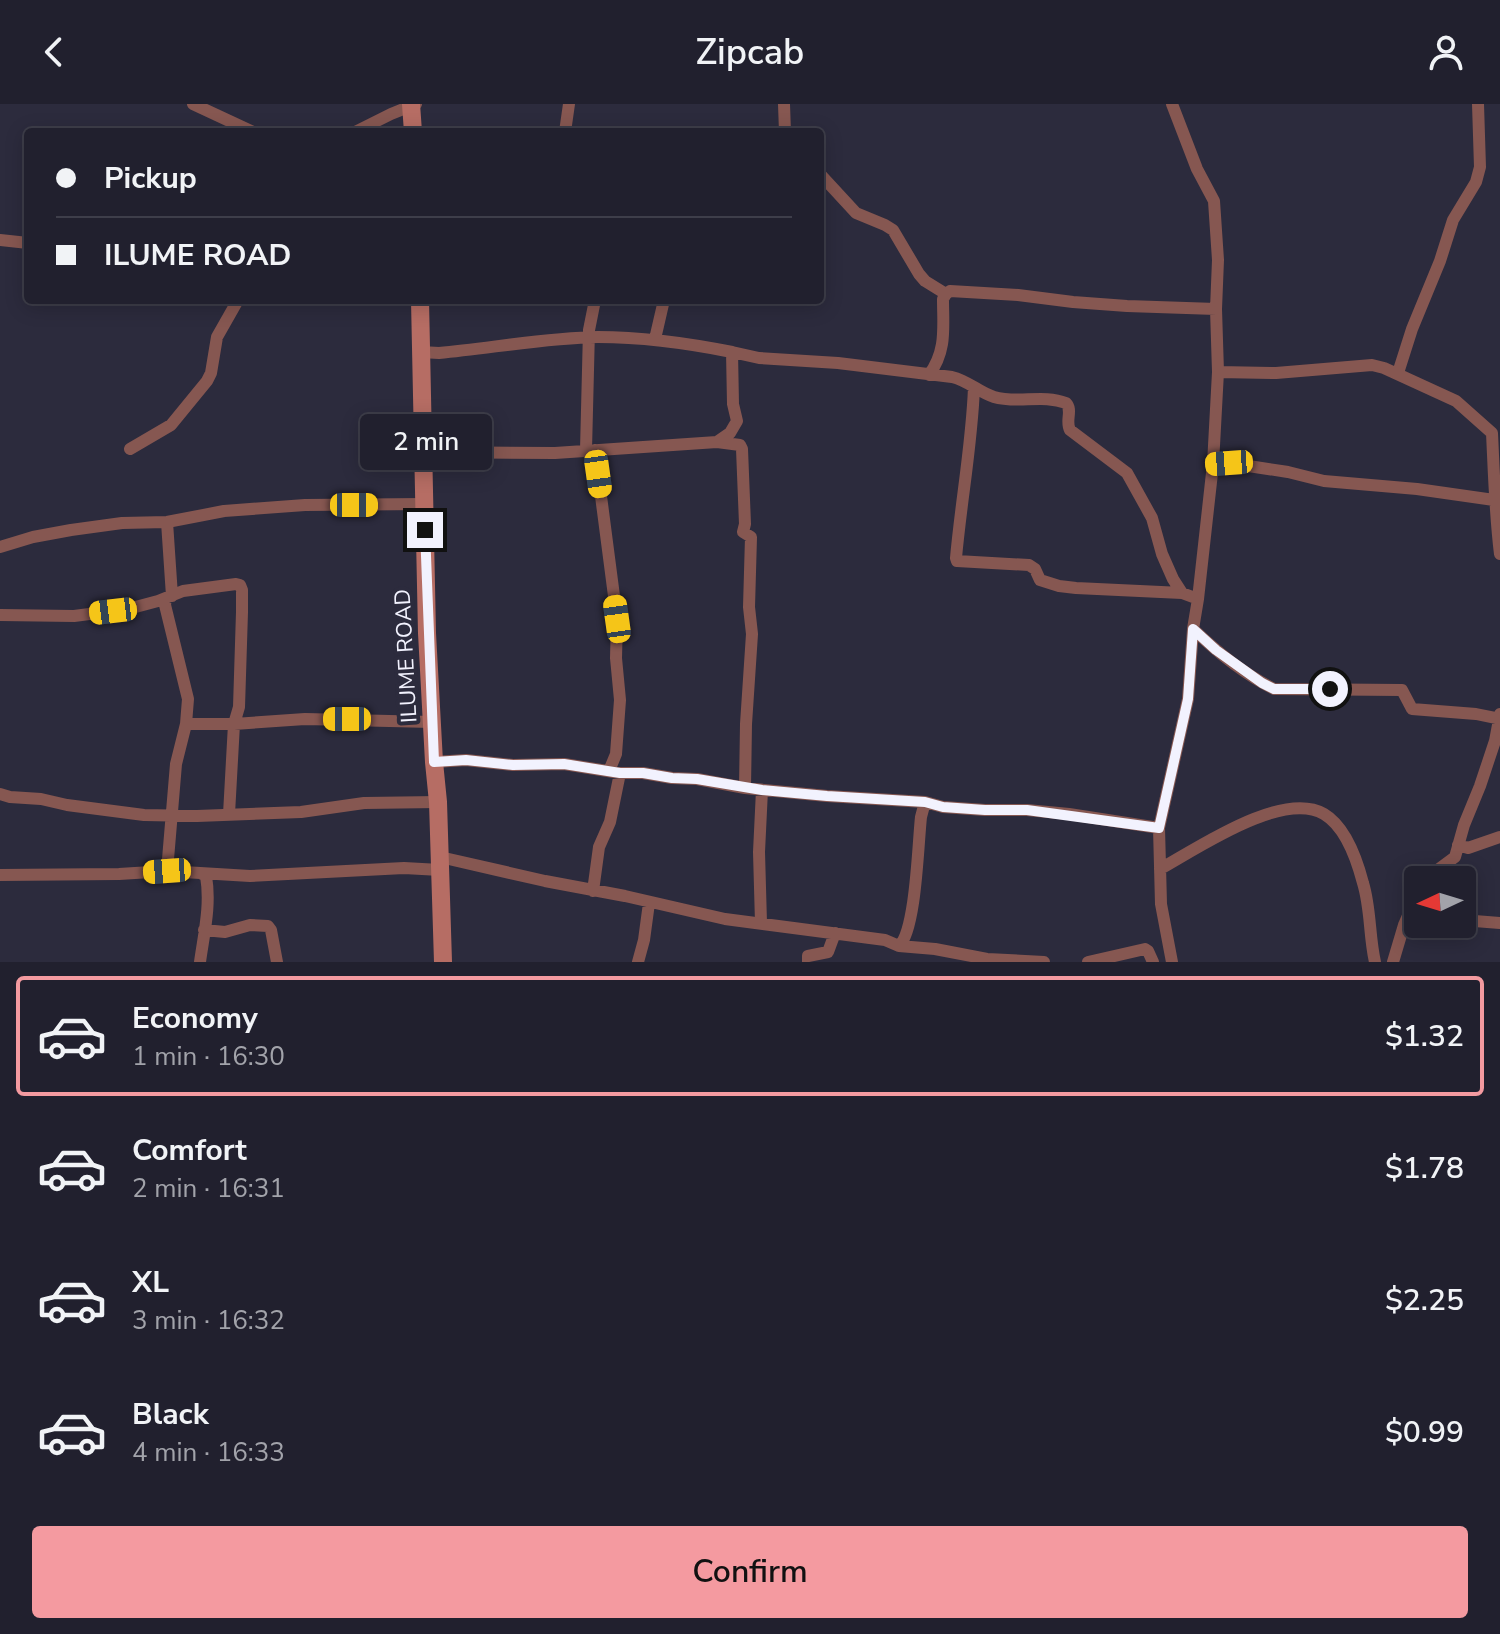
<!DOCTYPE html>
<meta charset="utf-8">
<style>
:root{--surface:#21202e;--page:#2d2d3a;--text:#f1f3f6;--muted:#a2a3aa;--line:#3e3e4a;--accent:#f49aa0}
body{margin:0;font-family:"Nunito Sans",sans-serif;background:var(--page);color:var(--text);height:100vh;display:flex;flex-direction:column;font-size:30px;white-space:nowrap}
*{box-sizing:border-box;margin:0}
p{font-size:26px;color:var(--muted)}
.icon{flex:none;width:44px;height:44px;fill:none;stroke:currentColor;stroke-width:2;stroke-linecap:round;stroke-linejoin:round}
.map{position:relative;height:858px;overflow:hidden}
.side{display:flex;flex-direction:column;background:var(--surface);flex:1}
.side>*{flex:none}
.banner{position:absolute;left:24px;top:24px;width:800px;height:176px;border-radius:8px;box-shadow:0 4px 20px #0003,0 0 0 2px var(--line);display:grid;align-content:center;height:176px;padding:0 32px;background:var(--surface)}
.needle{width:52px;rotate:266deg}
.tools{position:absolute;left:1404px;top:762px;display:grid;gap:16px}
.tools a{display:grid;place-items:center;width:72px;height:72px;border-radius:8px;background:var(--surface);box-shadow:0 4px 20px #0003,0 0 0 2px var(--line);font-size:40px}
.end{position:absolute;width:36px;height:36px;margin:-18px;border:10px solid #f2f2fe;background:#111;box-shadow:0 0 0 4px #111}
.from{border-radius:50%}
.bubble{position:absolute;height:56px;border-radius:8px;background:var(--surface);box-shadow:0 4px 20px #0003,0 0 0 2px var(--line);font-size:26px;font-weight:600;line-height:56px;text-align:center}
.car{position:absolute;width:24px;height:48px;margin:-24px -12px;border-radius:10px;box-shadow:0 0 6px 2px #0007;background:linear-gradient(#f5c518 24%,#345 0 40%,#f5c518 0 76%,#345 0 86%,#f5c518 0)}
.banner b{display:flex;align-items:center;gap:28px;height:76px;font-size:30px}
.banner b+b{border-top:2px solid var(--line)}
.banner i{width:20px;height:20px;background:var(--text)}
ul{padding:14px 0 0;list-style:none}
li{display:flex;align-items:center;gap:24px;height:120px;margin:0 16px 12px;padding:0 16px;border:4px solid transparent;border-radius:8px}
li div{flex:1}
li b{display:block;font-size:30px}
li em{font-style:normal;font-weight:600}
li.selected{border-color:var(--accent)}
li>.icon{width:72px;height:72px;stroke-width:1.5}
.primary-button{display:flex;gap:16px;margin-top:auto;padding:16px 32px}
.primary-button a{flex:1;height:92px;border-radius:8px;background:var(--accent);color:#111;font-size:32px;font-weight:600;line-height:92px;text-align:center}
header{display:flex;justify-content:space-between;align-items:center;height:104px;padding:0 32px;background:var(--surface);font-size:36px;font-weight:600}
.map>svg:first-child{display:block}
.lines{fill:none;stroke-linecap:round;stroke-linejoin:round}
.street{stroke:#865751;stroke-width:12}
.secondary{stroke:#b66d64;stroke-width:18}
.route{stroke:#f2f2fe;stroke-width:10}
.labels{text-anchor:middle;stroke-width:8;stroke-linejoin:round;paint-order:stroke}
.street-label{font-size:22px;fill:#f2f2fe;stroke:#2c2b3d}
</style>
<header><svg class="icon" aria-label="back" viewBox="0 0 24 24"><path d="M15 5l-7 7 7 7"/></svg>Zipcab<svg class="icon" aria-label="person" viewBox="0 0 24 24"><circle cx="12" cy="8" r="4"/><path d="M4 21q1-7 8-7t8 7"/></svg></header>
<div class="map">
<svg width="1500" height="858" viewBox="0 0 1500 858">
<rect width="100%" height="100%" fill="#2c2b3d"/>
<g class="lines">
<path class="street" d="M193,0L253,28
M784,0L785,28
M355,28L391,10L416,0
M565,28L569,0
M820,70L856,109L885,121L893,126L919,170L925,177L946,190L950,187L1018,191L1073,198L1127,202L1216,205
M0,136L28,139
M655,235L664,196
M421,248L439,249C492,244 545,234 598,233C644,233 687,239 732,248L733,300L737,317L730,329L717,338
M732,248L759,254L838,259L952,273C969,277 978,288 994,293C1017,300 1043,290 1066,299C1073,306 1065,317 1070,326L1127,369L1152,414L1162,450L1173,475L1182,489L1198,495
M1218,268L1276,269L1372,261L1384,264L1456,297L1492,329C1494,370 1495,410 1500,450
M1398,269L1412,225L1440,157L1453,116L1476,78L1480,63L1478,0
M929,271C947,246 943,224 943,195L946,190
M974,283C972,340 961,397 956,454L957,457L1029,461L1035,465L1040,476L1059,482L1076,484L1182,489
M130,345L171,321L207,277L211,269L217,233L238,196
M586,346L589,226L595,196
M595,346L617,515L616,554L620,596L616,650L609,667
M423,348L555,349L717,338L740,341L742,345L745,420L743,428L751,433L749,503L752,530L746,620L745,684
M1213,360L1229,359L1288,368L1324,377L1417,385L1494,396
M167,418L172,492
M0,443L33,433L71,426L122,419L167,418L224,407L305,401L424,400
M166,494L165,501L188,595L186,620L176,660L167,767
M0,511L74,512L128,505L158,497L183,487L236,480L240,481L242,486V508L239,603L234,620L229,710
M1193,525C1217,548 1244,570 1274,585L1402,586L1412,605L1476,610L1500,615
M186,620H234L305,615L432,618
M434,658L466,656L513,661L564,660L620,669H643L672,674L697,675L745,684L827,692L925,698L943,703L985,706H1027L1069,710L1159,724
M0,690L10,693L41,695L67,701L144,711L197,712L301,708L364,699L438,698
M1458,741L1468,744L1500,733
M440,753L545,777L625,792L725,815L885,836L899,842L935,845L987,855L1044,858
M1160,765C1198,744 1282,686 1324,710C1346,723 1357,756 1363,779C1371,805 1369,832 1375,858
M0,771L119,770L167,767L250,772L404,764L440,766
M1424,776L1455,753L1464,721L1480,682L1495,637L1500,610
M593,787L599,743L610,718L620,669
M1462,816L1500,819
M761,819L759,748L762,686
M204,826L225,828L250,821L268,822L271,826L277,858
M899,842C916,827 918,739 921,713L925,698
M200,858C204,829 211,801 206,772L202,770
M638,858L644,836L649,799
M808,858V852L828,848L835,829
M1088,858L1145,845L1148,847L1153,858
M1172,858L1161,800L1159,724L1188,595L1193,525L1198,495L1213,360L1218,268L1216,205L1218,156L1214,97L1197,65L1172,0
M1393,858L1404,821L1418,789"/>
<path class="secondary" d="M411,0L413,28
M420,196L427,529L434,658L438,698L443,858"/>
</g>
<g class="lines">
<path class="route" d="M425,426L434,658L466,656L513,661L564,660L620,669H643L672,674L697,675L762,686L827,692L925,698L943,703L985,706H1027L1159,724L1188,595L1193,525L1216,546L1262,579L1274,585H1330"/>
</g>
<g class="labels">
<g class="street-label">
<text transform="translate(405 552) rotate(-93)" y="8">ILUME ROAD</text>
</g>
</g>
</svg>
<div class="tools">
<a><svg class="needle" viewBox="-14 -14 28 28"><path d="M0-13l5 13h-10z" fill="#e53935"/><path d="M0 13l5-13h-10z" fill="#a2a3aa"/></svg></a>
</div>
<i class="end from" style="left:1330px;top:585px"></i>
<i class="end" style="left:425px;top:426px"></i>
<div class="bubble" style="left:360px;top:310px;width:132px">2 min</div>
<i class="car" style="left:1229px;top:359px;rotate:266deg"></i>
<i class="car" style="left:598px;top:370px;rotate:172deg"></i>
<i class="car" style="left:354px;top:401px;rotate:90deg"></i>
<i class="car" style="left:113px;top:507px;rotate:263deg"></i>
<i class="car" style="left:617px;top:515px;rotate:352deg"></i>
<i class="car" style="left:347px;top:615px;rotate:270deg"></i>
<i class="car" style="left:167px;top:767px;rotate:266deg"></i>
<div class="banner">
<b><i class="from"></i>Pickup</b>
<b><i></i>ILUME ROAD</b>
</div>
</div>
<section class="side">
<ul>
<li class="selected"><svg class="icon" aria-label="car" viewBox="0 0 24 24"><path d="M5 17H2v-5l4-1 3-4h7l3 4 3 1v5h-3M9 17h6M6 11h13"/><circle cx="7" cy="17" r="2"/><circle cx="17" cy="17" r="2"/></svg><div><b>Economy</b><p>1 min · 16:30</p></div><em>$1.32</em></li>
<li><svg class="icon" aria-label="car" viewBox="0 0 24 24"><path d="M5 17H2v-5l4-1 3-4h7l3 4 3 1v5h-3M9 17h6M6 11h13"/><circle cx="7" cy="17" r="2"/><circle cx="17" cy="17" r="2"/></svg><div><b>Comfort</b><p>2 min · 16:31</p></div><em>$1.78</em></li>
<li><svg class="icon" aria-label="car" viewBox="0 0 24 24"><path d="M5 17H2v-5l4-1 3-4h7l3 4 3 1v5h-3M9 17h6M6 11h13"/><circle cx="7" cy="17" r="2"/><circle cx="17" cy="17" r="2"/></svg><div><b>XL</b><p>3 min · 16:32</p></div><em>$2.25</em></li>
<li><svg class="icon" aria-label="car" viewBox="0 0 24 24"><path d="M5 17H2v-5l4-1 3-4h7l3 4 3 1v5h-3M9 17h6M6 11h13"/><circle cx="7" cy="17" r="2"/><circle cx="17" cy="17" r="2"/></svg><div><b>Black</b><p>4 min · 16:33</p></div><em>$0.99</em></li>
</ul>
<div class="primary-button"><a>Confirm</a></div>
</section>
